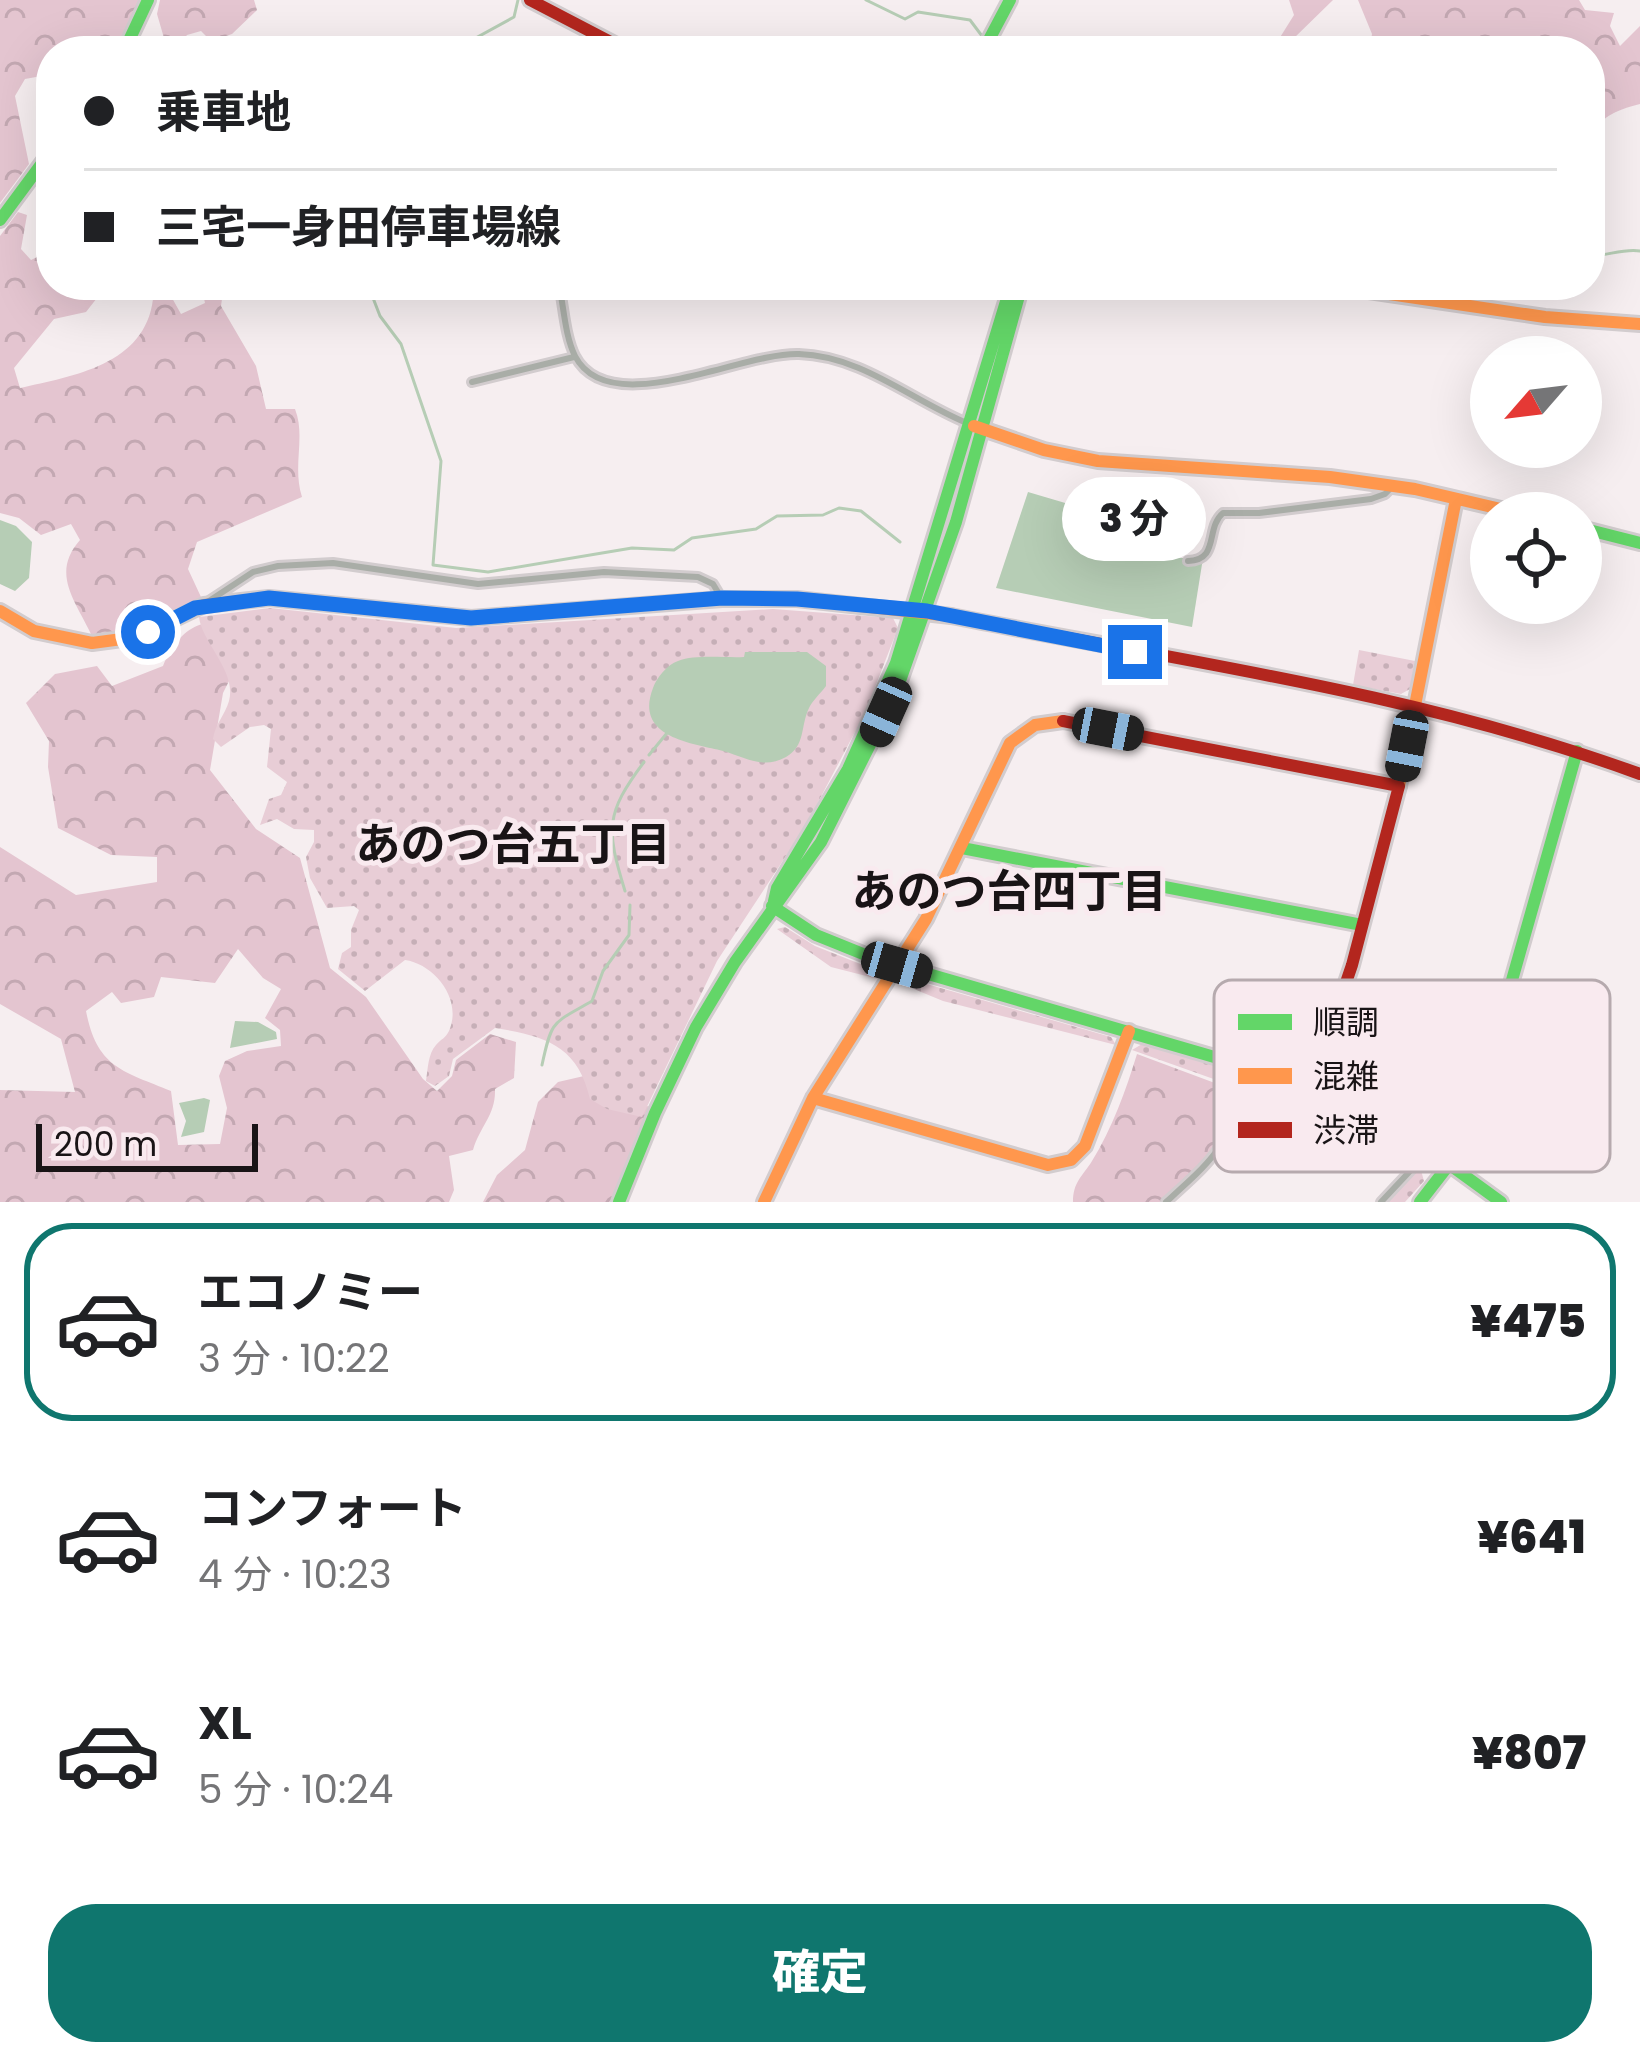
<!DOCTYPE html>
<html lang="ja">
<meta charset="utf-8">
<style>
:root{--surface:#fff;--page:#f6f6f6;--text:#202124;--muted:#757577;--line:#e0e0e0;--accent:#0f766e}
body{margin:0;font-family:Poppins,"Noto Sans JP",sans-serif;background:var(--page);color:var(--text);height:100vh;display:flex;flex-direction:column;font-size:45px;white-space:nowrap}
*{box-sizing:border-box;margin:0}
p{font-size:39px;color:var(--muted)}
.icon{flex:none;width:66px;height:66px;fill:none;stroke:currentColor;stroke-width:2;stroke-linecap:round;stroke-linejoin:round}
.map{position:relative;height:1202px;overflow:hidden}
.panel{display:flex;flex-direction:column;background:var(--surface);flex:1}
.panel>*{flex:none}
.banner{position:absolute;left:36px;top:36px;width:1569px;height:264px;border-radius:48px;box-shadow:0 12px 48px #0002;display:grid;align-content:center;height:264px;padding:0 48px;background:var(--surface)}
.needle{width:78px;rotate:242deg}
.buttons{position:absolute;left:1470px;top:336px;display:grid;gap:24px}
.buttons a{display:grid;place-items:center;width:132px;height:132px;border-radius:50%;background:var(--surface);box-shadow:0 12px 48px #0002;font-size:60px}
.scale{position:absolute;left:36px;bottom:30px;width:222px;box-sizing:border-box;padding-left:12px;border:6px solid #191416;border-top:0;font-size:33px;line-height:42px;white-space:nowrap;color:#191416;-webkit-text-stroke:9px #f9eaef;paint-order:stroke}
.end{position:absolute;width:54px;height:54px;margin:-27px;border:15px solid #1a73e8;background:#fff;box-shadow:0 0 0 6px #fff}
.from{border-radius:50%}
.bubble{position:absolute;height:84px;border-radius:42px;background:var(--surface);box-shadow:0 12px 48px #0002;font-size:39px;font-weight:800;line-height:84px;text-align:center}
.car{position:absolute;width:36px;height:72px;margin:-36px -18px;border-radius:15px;box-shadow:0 0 9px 3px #0007;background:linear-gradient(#222 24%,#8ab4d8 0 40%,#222 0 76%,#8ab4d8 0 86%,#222 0)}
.banner b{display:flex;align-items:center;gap:42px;height:114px;font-size:45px}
.banner b+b{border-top:3px solid var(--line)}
.banner i{width:30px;height:30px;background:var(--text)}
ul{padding:21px 0 0;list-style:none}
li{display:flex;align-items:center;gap:36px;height:198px;margin:0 24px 18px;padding:0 24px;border:6px solid transparent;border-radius:48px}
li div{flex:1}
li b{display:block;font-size:45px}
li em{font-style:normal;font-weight:800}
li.selected{border-color:var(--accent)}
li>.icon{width:108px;height:108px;stroke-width:1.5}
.primary-button{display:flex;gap:24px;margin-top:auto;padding:24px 48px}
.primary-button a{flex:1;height:138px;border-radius:48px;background:var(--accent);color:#fff;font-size:48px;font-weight:800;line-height:138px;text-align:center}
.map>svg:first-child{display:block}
.forest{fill:url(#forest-crowns);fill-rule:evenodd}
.park{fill:url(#park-dots)}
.water{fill:#b6cdb5}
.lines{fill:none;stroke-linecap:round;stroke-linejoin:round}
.stream{stroke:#b6cdb5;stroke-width:3}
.street-casing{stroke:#d2ccce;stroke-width:12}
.fast-casing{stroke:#d2ccce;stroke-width:18}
.slow-casing{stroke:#d2ccce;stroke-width:18}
.jam-casing{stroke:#d2ccce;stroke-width:18}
.street{stroke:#a9ada7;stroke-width:6}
.fast{stroke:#63d668;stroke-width:12}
.slow{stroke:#ff974d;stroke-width:12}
.jam{stroke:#b3261e;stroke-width:12}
.route{stroke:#1a73e8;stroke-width:15}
.labels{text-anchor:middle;stroke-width:10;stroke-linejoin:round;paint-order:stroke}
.neighbourhood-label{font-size:45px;font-weight:bold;fill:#191416;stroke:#f9eaef}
.key{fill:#f9eaef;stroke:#b6aaae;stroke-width:3}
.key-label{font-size:33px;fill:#191416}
</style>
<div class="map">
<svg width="1640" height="1202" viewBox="0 0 1640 1202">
<defs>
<pattern id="forest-crowns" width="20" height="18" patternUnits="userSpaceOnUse" patternTransform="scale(3)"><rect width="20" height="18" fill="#e4c5d0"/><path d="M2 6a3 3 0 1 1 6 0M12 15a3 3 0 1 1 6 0" fill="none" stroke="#c3a8b2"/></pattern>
<pattern id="park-dots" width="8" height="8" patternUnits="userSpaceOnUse" patternTransform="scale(3)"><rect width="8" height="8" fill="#e8cdd6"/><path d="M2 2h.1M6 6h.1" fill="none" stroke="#c6afb7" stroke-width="1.8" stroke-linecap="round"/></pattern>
</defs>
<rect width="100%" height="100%" fill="#f6eef0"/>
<path class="forest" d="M0,0H140L114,51H51V80L47,75L25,79L15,96L29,164L0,203Z
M160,0H254L257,10L232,34L211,41L201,31L187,35L179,45L164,38L157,14Z
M1289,0H1333L1291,41L1279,39L1294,15Z
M1358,0H1579L1585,10L1614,13L1610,26L1620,46L1640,26V104C1614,111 1600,116 1590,141V51H1369L1372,34Z
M18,212L27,215L21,249L31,260L51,250V285H99L97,298L86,312L54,319L14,368L20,388C73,376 145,365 153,299L167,289L181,314L205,303L201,285H224L221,306L256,366L266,409H295C306,437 292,466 302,497L197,542L188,569L201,597C159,629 145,633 93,638C76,601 50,574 80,540L71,524L41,535L19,518L0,513V236Z
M262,615L223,693L210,770L256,829L300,858L330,968L366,997L423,1079L437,1091L452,1076L456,1060L490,1034L516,1042L514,1078L495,1089C496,1115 480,1126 473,1150L449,1156L454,1190L449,1202H0V1090L75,1092L61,1039L0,1004V847L76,895L157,882V857L111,855L58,828L48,767L49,741L26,703L55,674L97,666L112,686L163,666C185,615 212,622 262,615ZM238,949L263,978L281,989L265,1018L280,1030L281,1046L247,1051L225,1061L219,1076L227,1108L220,1144L178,1145L171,1091C123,1071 97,1068 86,1011L112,992L121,1003L154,997L161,977L215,983Z
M1137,1054L1239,1092C1227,1145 1200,1166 1161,1202H1073C1073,1182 1082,1177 1092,1161C1112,1129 1126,1090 1137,1054Z
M597,1073L609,1099L652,1107L615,1202H483L497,1175L525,1150L538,1102L558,1082Z"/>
<path class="park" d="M270,608L456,628L773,609L893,618L898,628L865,713L805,827L717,961L642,1117L607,1109L590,1099C578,1046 546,1036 495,1028L453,1059L449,1076L435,1086L426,1081C428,1068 428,1054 436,1045C442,1038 445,1039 449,1031C463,999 434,964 405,960L365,991L338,969L342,953L351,947V930L359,910L354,906L327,908L310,878L306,857L314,842V830L294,829L277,819L260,825L269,799L281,795L287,782L267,767L271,729L264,725L250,727L221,747L213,739C215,724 225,715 229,701C237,671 202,643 199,617Z
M1359,650L1415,661L1410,689L1401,694L1353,685Z
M785,927L815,946L873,969L878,979L831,967L777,929Z
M906,978L1111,1037L1116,1045L943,1001L897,982Z
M1142,1044L1305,1092L1403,1142V1147L1417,1156L1424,1181L1405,1202H1386L1416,1168L1304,1111L1132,1050Z"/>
<path class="water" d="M1028,492L1072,505L1145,508L1161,551L1181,558H1203L1192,627L996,588Z
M0,520L16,526L32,542L29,578L15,591L0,584Z
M745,652H807L826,666V686C820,694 813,700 809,708C800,727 806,745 786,757C763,770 745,757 723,751C690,743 634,737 653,688C657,677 667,665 678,661C696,654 724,658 744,657Z
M235,1021L258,1022L276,1032L277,1039L230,1048Z
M204,1098L210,1100L204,1132L181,1137L186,1121L179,1103Z"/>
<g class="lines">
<path class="stream" d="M866,0L905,19L918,12L970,20L985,40
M452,51L514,17L518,0
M1590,256C1607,256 1624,248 1640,251
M368,285L380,316L401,344L441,461L433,565L488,572L632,548L674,550L692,538L756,529L777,516L823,515L839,508L861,511L900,542
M649,755L667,733
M625,891C606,829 605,814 644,762
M542,1065C552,1018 553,1024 592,1001L603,971L629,935L630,905"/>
<g class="street-casing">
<path id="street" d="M559,285C564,308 565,336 575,356C609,422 741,352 799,354C862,356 911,400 967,423
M472,382L574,357
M1188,561C1220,560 1205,528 1223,513H1259L1371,499L1385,494L1393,486
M206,603L253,572L278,566L333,563L478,584L604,572L698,577L713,584L722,599
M1166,1202C1206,1166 1229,1147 1242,1094L1338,1130L1412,1169L1381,1202"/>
</g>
<g class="fast-casing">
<path id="fast" d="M124,51L148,0
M983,51L1010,0
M0,220L51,151
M1581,528L1640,543
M962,848L1362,925
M774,901L777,888L848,769L896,663L1011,285
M772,906L816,935L873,958L1311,1085L1406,1133L1501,1202
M619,1202L655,1113L696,1027L735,962L821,842L895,695L956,522L1022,285
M1420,1202L1451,1162L1478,1100L1577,751"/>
</g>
<g class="slow-casing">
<path id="slow" d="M1328,285L1545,317L1640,324
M974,426L1044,450L1098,461L1330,477L1415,489L1518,513
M0,611L34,631L92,643L137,637L204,605L269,598L471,618L722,599H797L951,616
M1399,786L1456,499
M813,1098L1048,1165L1071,1160L1085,1146L1129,1031
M764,1202L813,1098L926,919L1010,743L1035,725L1063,721"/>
</g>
<g class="jam-casing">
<path id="jam" d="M530,0L628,51
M951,616C1181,661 1419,693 1640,774
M1063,721L1399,786L1352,965L1311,1085"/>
</g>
<use href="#street" class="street"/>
<use href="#fast" class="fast"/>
<use href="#slow" class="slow"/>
<use href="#jam" class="jam"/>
</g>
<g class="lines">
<path class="route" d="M148,632L195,608L269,598L471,618L722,598L797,599L927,611L1135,652"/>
</g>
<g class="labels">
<g class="neighbourhood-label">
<text x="513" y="860">あのつ台五丁目</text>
<text x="1009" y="907">あのつ台四丁目</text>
</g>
</g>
<rect x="1214" y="980" width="396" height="192" rx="18" class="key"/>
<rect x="1238" y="1014" width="54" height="16" fill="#63d668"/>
<rect x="1238" y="1068" width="54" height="16" fill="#ff974d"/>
<rect x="1238" y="1122" width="54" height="16" fill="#b3261e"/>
<g class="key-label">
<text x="1313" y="1034">順調</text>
<text x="1313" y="1088">混雑</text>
<text x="1313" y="1142">渋滞</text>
</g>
</svg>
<div class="buttons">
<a><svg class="needle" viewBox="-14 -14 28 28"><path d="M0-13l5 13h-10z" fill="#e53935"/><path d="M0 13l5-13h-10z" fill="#757577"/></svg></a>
<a><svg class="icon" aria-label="locate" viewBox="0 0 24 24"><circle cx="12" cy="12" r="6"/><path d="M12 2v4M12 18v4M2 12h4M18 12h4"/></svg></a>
</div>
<div class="scale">200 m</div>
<i class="end from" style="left:148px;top:632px"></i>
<i class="end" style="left:1135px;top:652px"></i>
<div class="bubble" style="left:1062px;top:477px;width:144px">3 分</div>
<i class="car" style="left:886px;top:712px;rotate:204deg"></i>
<i class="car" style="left:1108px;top:729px;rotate:101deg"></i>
<i class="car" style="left:1407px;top:746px;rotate:191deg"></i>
<i class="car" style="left:897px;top:965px;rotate:106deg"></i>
<div class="banner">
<b><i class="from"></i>乗車地</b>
<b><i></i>三宅一身田停車場線</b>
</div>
</div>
<section class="panel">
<ul>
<li class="selected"><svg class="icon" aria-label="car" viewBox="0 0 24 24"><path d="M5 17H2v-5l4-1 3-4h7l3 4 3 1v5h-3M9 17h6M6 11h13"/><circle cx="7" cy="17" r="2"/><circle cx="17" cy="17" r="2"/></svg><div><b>エコノミー</b><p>3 分 · 10:22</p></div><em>¥475</em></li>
<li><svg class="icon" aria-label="car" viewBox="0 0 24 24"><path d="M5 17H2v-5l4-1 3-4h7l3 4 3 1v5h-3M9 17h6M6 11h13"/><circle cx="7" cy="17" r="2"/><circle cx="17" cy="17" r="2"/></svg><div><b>コンフォート</b><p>4 分 · 10:23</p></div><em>¥641</em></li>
<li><svg class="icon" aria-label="car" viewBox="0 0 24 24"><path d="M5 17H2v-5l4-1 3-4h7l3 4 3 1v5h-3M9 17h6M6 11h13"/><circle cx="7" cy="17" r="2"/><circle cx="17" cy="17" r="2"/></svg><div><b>XL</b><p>5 分 · 10:24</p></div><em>¥807</em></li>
</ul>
<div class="primary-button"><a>確定</a></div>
</section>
